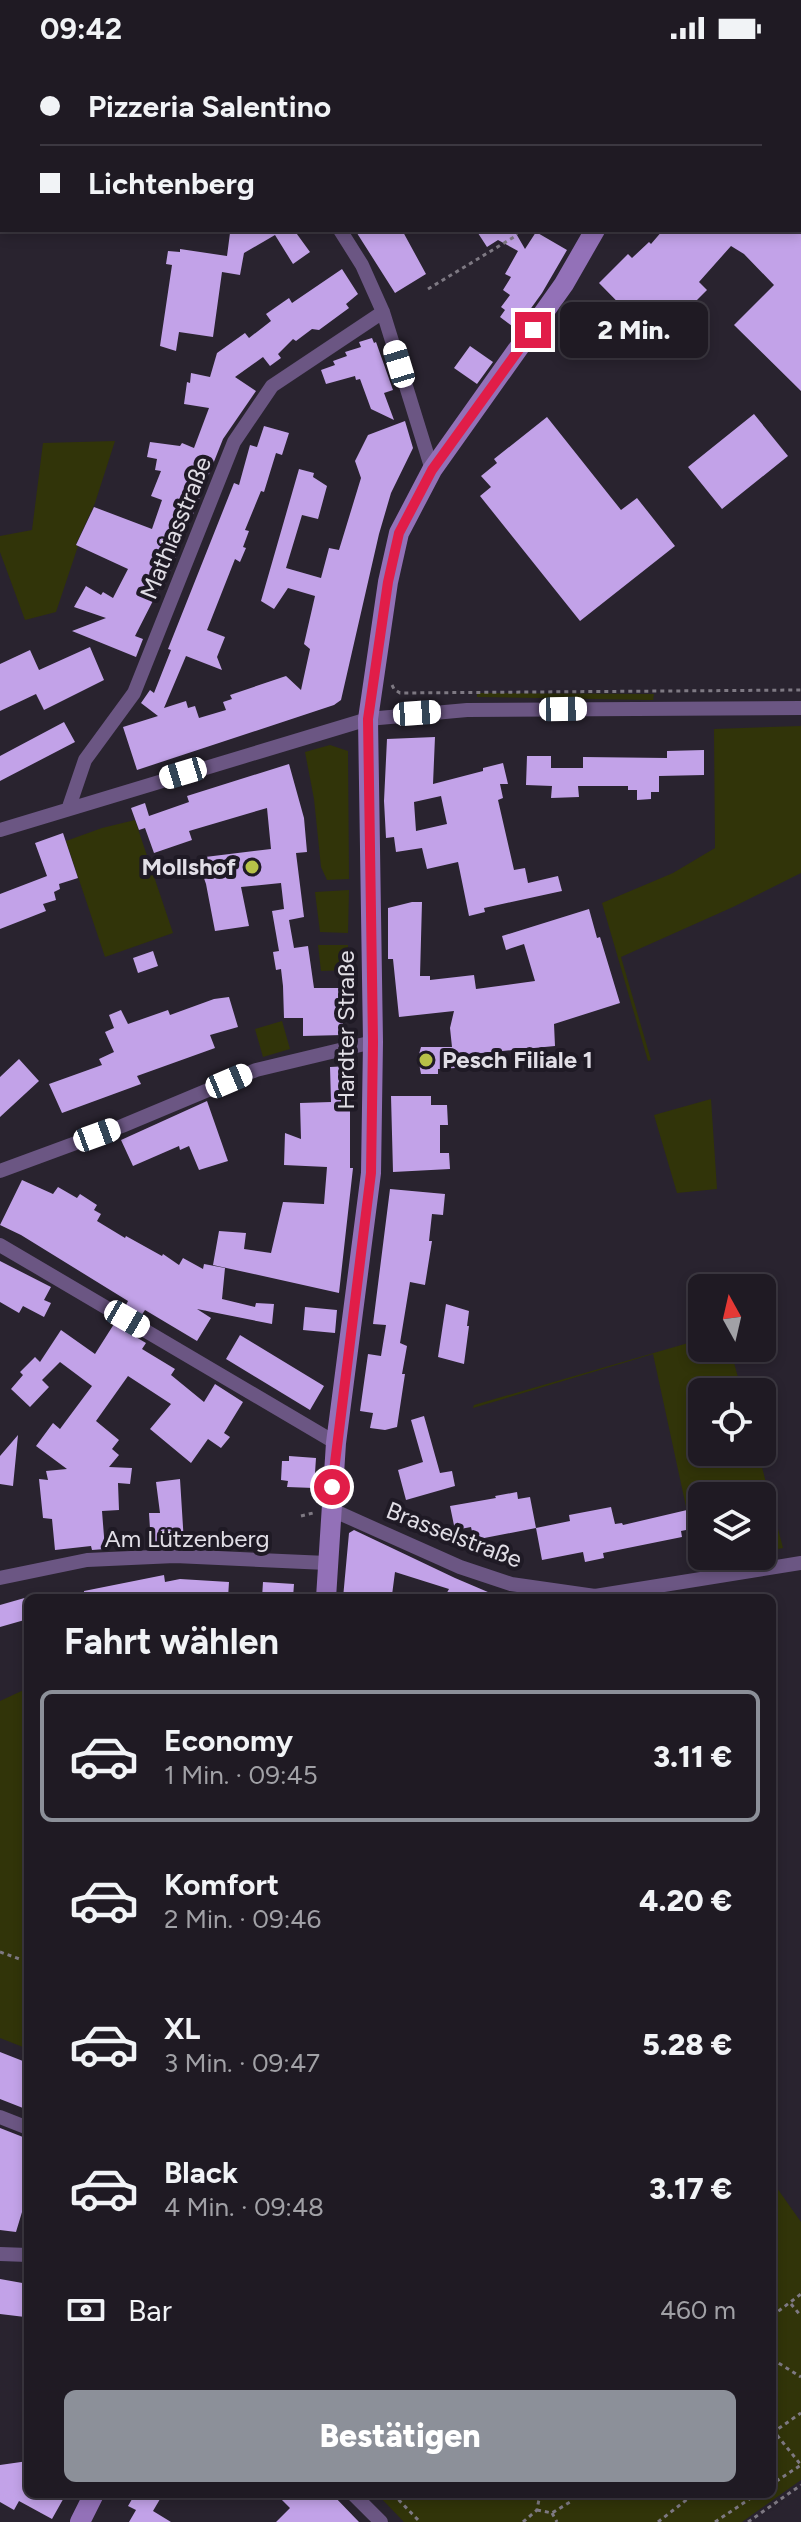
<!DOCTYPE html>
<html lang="de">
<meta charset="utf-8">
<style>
:root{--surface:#1f1a23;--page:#27232b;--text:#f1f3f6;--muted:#a1a1a6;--line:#3c3841;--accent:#8c9099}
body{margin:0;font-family:Figtree,sans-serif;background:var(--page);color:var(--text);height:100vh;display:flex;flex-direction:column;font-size:30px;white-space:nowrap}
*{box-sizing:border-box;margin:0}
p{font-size:26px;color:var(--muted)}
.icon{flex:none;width:44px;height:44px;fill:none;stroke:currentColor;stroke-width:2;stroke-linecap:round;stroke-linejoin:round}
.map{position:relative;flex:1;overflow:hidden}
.panel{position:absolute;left:24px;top:1538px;width:752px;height:904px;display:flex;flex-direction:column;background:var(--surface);border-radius:12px;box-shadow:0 4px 12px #0003,0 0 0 2px var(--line)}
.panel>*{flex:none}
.hud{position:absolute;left:0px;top:0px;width:802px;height:176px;box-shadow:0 4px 12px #0003,0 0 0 2px var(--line);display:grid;align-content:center;height:176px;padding:0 40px;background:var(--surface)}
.needle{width:52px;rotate:352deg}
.buttons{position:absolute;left:688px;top:1218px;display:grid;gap:16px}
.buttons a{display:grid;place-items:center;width:88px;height:88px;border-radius:12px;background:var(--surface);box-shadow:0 4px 12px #0003,0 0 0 2px var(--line);font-size:40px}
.end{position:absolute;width:36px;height:36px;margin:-18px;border:10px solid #e11d48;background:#fff;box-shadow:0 0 0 4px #fff}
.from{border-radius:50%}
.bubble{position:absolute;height:56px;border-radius:12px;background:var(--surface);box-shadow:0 4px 12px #0003,0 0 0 2px var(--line);font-size:26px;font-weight:800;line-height:56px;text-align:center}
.car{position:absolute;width:24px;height:48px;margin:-24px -12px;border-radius:10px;box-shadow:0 0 6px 2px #0007;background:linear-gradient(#fff 24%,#345 0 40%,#fff 0 76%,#345 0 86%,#fff 0)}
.hud b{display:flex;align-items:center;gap:28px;height:76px;font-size:30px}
.hud b+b{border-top:2px solid var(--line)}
.hud i{width:20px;height:20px;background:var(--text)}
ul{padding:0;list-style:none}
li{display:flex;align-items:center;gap:24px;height:132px;margin:0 16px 12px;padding:0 24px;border:4px solid transparent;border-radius:12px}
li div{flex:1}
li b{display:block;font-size:30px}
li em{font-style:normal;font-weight:800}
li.on{border-color:var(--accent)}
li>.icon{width:72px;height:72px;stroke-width:1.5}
h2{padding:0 40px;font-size:36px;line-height:96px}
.pay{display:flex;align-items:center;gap:20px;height:88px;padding:0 40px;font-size:30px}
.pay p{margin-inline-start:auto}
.button{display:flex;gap:16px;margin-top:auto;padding:16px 40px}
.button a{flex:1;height:92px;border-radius:12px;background:var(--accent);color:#fff;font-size:32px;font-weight:800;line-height:92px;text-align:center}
.status{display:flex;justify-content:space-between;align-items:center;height:56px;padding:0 40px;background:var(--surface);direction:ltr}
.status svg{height:22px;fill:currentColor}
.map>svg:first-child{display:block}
.green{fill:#313409}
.building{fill:#c2a2e8;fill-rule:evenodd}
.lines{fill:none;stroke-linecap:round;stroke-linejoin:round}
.path{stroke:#7e7983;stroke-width:3;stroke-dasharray:4 4;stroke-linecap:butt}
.minor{stroke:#6b5683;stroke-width:14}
.secondary{stroke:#9371b8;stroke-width:20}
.route{stroke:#e11d48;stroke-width:10}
.poi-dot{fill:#b7c148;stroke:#1f1a25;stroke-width:3}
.labels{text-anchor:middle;stroke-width:8;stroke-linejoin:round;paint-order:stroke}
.street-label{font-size:24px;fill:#e1dee6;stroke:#1f1a25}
.poi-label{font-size:24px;font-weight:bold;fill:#e1dee6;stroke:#1f1a25;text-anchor:end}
</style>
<div class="status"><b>09:42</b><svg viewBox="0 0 49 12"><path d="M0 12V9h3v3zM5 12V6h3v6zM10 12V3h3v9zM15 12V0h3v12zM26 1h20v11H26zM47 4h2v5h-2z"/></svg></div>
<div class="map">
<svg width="801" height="2466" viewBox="0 0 801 2466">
<rect width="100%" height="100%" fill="#29232f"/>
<path class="green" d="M115,385L95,447L76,488L78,490L56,556L25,564L0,496V480L32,474L43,387Z
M477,637L654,638L653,644L477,641Z
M801,670V817L733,851L621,901L651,1004L648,1005L602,847L673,817L715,792L714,673Z
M330,689L348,695L349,823L327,824L321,811L314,743L305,696Z
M135,764L173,877L105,901L66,785L102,772Z
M349,834L348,877L320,876L315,836Z
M318,889H348V914L321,915Z
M282,965L290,993L263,1001L255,973Z
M711,1043L717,1133L677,1137L654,1059Z
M702,1283V1292H730L742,1336H702V1396H758L783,1492L762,1496V1440H702V1500H736L698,1506L653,1298L473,1352L474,1349Z
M28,1632V1993L0,1982V1645Z
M772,2125L801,2166V2424L742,2466H404L377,2438H772Z"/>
<path class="building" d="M236,174H294L310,196L293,208L275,179L244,197L240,219L222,216L213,281L179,276L176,295L160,290L172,209L166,208L168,195L180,196V193L227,200L230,177Z
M355,174H402L426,218L395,237Z
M476,174H514L525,193L536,176L567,194L542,237L516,273L500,261L505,254L501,251L510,239L503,234L511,221L505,218L518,195L498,184L487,191Z
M663,174H801V335L734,269L774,229L744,198L731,190L699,226L707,234L656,285L599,227L628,198L632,202L649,186L651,188Z
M342,213L358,238L346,248L349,252L319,274L312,273L296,285L293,283L278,298L281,302L270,310L263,301L235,321L256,335L223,383L164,531L161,529L135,580L143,583L136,601L72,575L106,562L74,551L86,530L101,539L103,536L113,542L128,513L76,489L94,451L152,473L162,444L151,440L161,415L155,414L157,403L147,401L150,386L180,390L182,387L194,392L209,352L184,348L187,326L190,327L191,317L210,321L217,297L245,277L249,282L271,265L266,258L289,242L292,247Z
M372,282L374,287L376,286L393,334L384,337L394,364L371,353L360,323L356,324L355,320L326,328L321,314L335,309L333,305L347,300L345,296L361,291L359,286Z
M470,290L493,306L477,328L454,312Z
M754,358L788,400L722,453L688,411Z
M547,361L621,454L637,442L675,490L580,565L480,440L491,431L481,420L497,407L494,403Z
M405,365L413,392L391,437L379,478L341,644L334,649L137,714L123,671L158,660L141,647L150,634L154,637L171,594L168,593L234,427L239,429L250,389L257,391L264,370L289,377L282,399L276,397L264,436L261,435L245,474L249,475L243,491L246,492L240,506L235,503L207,574L225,581L217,601L222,614L186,600L164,652L186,645L188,652L195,650L199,662L226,654L223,646L232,643L230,639L286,620L301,634L310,593L304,588L315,540L288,532L274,553L261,545L299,413L314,417L313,421L327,430L318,463L302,459L286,512L321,522L329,492L339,494L361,422L355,405L368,379Z
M90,591L104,624L44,654L36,638L0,655V608L30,594L39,614Z
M64,666L75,686L0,725V700Z
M435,681L433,728L483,715V712L503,707L508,728H500L503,742L498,744L514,814L525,812L528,827L558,820L562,835L484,852L485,856L469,860L458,806L427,813L422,792L396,796L394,781L386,782L384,745L387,683ZM441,740L447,768L416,775L414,746Z
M704,694V719L659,720V736H651V743L637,744V734H628V730H578L579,741L551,742L552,730L526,729L527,700H551V712H583V701L667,702V695Z
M289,708L304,762L307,796L296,797L304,861L289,864L294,892L308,890L314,932H343V979L303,980V962H284L283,930L281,913L276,914L273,896L279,895L272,855L284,853L281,827L241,831L249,870L215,875L206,828L197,802L271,793L267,752L189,775L192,784L154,797L145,772L139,774L131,752L145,747L149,760L189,746L187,740Z
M63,777L78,822L59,828L60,833L54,836L56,844L43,848L46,855L0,873V838L47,820L35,787Z
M412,846H422L420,920H430V924L474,919L476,933L535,925L524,888L506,894L502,880L589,853L597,882L600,881L620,947L554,968L555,990L471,998L472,1011L438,1013V1018H421L418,1002L421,991H452L450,972L454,955L399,961L393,903H388V852Z
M153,895L158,910L138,917L133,902Z
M229,941L238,971L210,979L215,992L137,1020L141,1028L62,1057L49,1028L102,1009L99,1003L114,996L105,976L114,972L109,959L121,954L128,968L168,954L170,959L214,943Z
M19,1003L39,1025L0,1061V1021Z
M350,1010V1112H353L339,1237L213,1209L219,1175L246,1177L244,1193L271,1197L283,1146L324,1148L327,1111L284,1109L285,1077L301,1083L300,1047L331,1046L330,1011Z
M391,1040H431V1049H447L448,1069H440V1097H449L450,1113L393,1116Z
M207,1045L228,1105L199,1114L189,1090L180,1094L179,1090L133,1110L121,1084Z
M22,1124L53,1138L58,1131L77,1142L80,1138L97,1149L94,1154L101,1158L97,1165L125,1182L126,1180L162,1200L163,1198L179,1209L183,1202L203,1213L204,1208L225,1212L222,1243L255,1251L256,1247L274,1248L272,1268L197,1253L211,1262L197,1285L145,1254L141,1260L125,1251L128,1245L21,1179L0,1169Z
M390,1133L445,1138L443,1159L432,1158L429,1185H432L425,1229L410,1226L400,1287L407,1290L402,1318H405L397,1371L385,1374L370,1372L373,1357L360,1355L368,1298L381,1300L386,1269L373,1268Z
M0,1205L51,1231L44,1244L51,1247L44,1261L23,1250L19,1257L0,1246Z
M446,1248L469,1255L467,1270H469L464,1308L438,1301Z
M305,1251L337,1254L335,1277L303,1274Z
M114,1268L146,1287L142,1293L175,1313L171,1319L204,1346L215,1328L243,1346L224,1377L230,1381L221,1392L208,1383L191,1407L150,1373L171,1348L128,1320L96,1365L119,1384L112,1393L119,1399L109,1411L132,1412L130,1428L118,1427L119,1454L102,1455L105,1493L92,1494L91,1490L55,1494L52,1463L43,1462L39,1423L48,1424L46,1415L67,1413L36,1390L53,1367L60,1373L92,1330L60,1306L42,1324L49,1331L30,1351L11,1333L23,1319L20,1316L35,1301L40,1306L61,1274L95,1298Z
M240,1279L324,1330L310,1354L226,1303Z
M424,1360L440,1417L452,1415L455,1430L406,1444L398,1414L423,1406L411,1364Z
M18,1379L13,1430L0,1428V1400Z
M289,1400L316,1402L314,1432L287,1431L288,1425L281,1424L282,1405H289Z
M180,1423L184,1487L151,1489L149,1457H160L156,1426Z
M517,1436L518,1443L530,1441L536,1472L474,1484L471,1471L455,1474L450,1450L496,1442L495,1440Z
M611,1451L615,1468L622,1467L623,1469L687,1454L691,1473L681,1475L682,1481L603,1497L604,1502L585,1506L583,1496L542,1504L536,1472L570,1465L569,1459Z
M354,1474L455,1522L502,1542H444L449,1533L395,1516L392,1539L384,1538L383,1542H343L349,1477Z
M164,1519L165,1526L180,1523L229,1526L228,1542H194V1538L176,1542H84V1535Z
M263,1526L294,1528L293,1542H262Z
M28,1541V1563L0,1571V1549Z
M0,1996L28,2007V2054L0,2043Z
M0,2072L28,2083V2136L16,2176L0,2174Z
M0,2223L28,2228L25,2261L0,2258Z
M28,2405V2438H66L52,2463L19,2445L14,2454L0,2446V2409Z
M135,2438H163L153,2455L171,2466H129L136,2454L128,2450Z
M276,2438H332L359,2466H276L290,2452Z"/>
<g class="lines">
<path class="path" d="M428,233L514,181L519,174
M392,629L394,633L400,637L801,634
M301,1460L313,1457
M0,1896L28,1906
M791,2248L801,2260
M772,2260L801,2238
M772,2303L801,2321
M772,2373L801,2409L772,2428
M772,2377L801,2357
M393,2438L420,2466
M537,2454L552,2457L570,2446L571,2438
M552,2457L557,2466
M523,2466L537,2454L540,2438
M658,2466L694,2438
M715,2466L757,2438
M748,2466L801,2429"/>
<path class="minor" d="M238,2L242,0
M340,174L362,209L383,256L432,414
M69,751L85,704L134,637L234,386L272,330L383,256
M0,774L368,663L467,654L801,652
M0,1115L122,1070L256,1014L373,986
M0,1189L336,1387
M330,1453L460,1511L511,1528L595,1540L801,1507
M0,1522L87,1504L175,1500L327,1507
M0,2061L28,2072
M0,2198L28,2199
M353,2438L381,2466"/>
<path class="secondary" d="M705,2L707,0
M326,1542L336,1387L371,1117L373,986L368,663L388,526L399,477L432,414L564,228L595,174
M80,2466L94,2438"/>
</g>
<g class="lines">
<path class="route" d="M332,1431L371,1117L373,986L368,663L388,526L399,477L432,414L533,274"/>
</g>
<g class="poi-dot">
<circle cx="252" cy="811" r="8"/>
<circle cx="426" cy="1004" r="8"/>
</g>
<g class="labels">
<g class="street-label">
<text transform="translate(176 472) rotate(-68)" y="8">Mathiasstraße</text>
<text transform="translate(346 974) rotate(-90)" y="8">Hardter Straße</text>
<text transform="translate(454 1479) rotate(21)" y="8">Brasselstraße</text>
<text x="187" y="1491">Am Lützenberg</text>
</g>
<g class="poi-label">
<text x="236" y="819">Mollshof</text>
<text x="442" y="1012" text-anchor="start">Pesch Filiale 1</text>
</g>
</g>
</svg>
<div class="buttons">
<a><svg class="needle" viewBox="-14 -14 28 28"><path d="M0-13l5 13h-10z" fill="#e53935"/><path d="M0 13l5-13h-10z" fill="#a1a1a6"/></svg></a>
<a><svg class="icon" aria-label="locate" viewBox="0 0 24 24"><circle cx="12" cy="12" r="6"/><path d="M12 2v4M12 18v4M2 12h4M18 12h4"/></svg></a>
<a><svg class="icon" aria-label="layers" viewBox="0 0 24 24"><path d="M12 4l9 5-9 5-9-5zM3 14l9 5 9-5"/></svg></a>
</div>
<i class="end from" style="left:332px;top:1431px"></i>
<i class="end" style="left:533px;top:274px"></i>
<div class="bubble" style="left:560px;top:246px;width:148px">2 Min.</div>
<i class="car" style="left:399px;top:308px;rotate:343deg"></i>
<i class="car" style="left:563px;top:653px;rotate:89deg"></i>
<i class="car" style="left:417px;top:657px;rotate:86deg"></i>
<i class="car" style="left:183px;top:717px;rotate:253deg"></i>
<i class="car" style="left:229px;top:1025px;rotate:67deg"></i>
<i class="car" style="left:97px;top:1079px;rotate:70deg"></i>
<i class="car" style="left:127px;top:1263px;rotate:120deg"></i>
<div class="hud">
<b><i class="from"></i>Pizzeria Salentino</b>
<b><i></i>Lichtenberg</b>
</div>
<section class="panel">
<h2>Fahrt wählen</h2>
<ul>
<li class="on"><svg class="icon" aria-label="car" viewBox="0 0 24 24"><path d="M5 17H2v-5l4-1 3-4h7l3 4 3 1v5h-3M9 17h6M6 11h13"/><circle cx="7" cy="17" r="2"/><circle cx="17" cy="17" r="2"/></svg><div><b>Economy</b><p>1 Min. · 09:45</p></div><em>3.11 €</em></li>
<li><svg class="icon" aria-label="car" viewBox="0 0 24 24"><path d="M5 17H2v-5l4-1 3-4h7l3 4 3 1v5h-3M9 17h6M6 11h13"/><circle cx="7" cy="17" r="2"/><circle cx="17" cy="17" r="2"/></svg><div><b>Komfort</b><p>2 Min. · 09:46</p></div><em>4.20 €</em></li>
<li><svg class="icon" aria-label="car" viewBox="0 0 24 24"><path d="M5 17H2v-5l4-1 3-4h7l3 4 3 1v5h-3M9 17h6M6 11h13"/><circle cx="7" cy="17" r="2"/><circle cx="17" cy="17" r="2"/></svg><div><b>XL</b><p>3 Min. · 09:47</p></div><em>5.28 €</em></li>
<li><svg class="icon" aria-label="car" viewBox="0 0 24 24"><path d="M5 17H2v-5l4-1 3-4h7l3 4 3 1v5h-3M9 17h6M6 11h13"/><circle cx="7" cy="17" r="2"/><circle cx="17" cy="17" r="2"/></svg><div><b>Black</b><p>4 Min. · 09:48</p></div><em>3.17 €</em></li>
</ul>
<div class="pay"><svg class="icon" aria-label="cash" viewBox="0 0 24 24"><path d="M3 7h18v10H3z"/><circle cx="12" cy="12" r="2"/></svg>Bar<p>460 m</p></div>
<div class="button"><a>Bestätigen</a></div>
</section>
</div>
